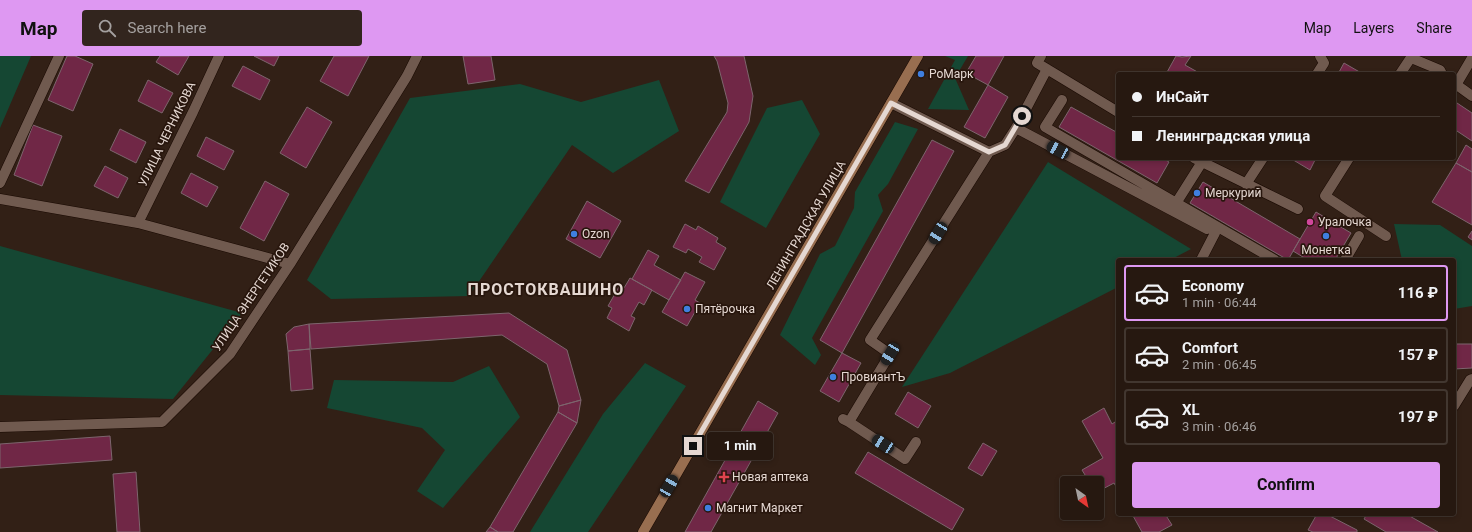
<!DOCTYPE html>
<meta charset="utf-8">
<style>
:root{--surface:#261810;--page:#32251e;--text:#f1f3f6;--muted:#a4a09f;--line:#423730;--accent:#de98f2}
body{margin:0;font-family:Roboto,sans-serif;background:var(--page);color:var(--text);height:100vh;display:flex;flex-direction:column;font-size:15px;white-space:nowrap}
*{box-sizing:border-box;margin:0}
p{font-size:13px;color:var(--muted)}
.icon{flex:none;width:22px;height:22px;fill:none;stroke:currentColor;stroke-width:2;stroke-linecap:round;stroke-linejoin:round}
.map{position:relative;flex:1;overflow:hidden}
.sheet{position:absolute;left:1116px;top:202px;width:340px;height:258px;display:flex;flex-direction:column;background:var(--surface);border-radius:4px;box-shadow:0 2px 6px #0003,0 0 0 1px var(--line)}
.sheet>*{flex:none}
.guide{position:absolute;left:1116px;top:16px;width:340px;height:88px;border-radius:4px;box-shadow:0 2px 6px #0003,0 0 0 1px var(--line);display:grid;align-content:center;height:88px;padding:0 16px;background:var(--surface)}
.needle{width:26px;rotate:147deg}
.tools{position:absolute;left:1060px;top:420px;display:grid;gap:8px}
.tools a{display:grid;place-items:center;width:44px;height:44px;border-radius:4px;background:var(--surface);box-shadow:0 2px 6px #0003,0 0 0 1px var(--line);font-size:20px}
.end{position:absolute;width:18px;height:18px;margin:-9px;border:5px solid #e5d8d2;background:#111;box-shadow:0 0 0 2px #111}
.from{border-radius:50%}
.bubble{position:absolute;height:28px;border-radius:4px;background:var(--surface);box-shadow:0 2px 6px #0003,0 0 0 1px var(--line);font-size:13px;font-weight:700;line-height:28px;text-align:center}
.car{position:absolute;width:12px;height:24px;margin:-12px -6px;border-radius:5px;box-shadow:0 0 3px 1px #0007;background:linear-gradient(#222 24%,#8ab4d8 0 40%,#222 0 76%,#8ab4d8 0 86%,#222 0)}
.guide b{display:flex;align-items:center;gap:14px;height:38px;font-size:15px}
.guide b+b{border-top:1px solid var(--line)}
.guide i{width:10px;height:10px;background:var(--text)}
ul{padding:7px 0 0;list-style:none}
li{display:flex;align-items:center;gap:12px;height:56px;margin:0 8px 6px;padding:0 8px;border:2px solid var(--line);border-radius:4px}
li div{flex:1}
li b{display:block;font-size:15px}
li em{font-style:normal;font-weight:700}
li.on{border-color:var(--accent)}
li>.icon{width:36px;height:36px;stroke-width:1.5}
.action{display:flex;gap:8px;margin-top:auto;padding:8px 16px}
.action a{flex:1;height:46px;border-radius:4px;background:var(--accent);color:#111;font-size:16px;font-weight:700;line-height:46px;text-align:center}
header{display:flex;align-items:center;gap:24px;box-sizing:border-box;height:56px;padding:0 20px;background:var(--accent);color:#111}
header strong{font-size:19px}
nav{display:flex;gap:22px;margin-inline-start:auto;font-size:14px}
.search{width:280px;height:36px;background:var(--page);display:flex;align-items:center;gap:10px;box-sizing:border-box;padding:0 14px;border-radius:4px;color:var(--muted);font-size:15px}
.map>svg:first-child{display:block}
.green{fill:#154733}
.building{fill:#702746;stroke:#7d656d}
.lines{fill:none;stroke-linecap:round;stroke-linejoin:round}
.street-casing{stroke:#190902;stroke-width:11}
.secondary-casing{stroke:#190902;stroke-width:11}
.street{stroke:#705a4f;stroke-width:10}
.secondary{stroke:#986e50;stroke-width:10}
.route{stroke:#e5d8d2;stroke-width:5}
.shop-dot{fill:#3f7fe0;stroke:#28160d;stroke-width:1.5}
.hotel-dot{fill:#d1479c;stroke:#28160d;stroke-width:1.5}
.health-dot{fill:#e0444e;stroke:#28160d;stroke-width:1.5}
.labels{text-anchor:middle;stroke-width:3.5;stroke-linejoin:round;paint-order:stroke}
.poi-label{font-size:12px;fill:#e5d8d2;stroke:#28160d;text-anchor:start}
.street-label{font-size:12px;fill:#e5d8d2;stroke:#28160d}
.district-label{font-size:16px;font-weight:bold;letter-spacing:1px;fill:#e5d8d2;stroke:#28160d}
</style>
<header>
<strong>Map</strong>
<div class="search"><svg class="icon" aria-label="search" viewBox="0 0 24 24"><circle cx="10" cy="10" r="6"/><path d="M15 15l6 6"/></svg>Search here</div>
<nav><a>Map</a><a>Layers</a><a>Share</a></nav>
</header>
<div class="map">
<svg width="1472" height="476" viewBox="0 0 1472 476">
<rect width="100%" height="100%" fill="#322016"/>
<path class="green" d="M0,0H31L0,72Z
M945,0H968L955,22L969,54L928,53L955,4Z
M659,24L679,75L613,117L572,89L469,240L331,243L307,224L410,42L520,28L581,46Z
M802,44L820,78L766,172L720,146L767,52Z
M895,66L918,73L888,128L878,139L883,155L812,282L821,299L815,309L780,279L820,198L835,190L854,152L855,136Z
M1048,106L1191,193L1170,204H1118V231L950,317L902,331Z
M1394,168L1440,169L1472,190V250L1454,253V204H1402Z
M0,190L242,257L173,343L0,339Z
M645,307L686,330L588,476H530L603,358Z
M489,310L520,361L443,452L417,435L445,394L422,372L327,352L334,324L453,326Z"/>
<path class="building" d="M67,0H75L93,8L73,55L48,44Z
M160,0H189L178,19L156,6Z
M254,0H279L274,10Z
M334,0H369L348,40L320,25Z
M463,0H491L495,24L468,28Z
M714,0H744L753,40L749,66L709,137L685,125L727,56L728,47L717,5Z
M976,0H1004L988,29L966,17Z
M1176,0L1182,1L1191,0L1185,9L1201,18H1166Z
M1344,7L1363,18H1338Z
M243,10L270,24L260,44L232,30Z
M148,24L173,37L162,57L138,45Z
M988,29L1008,41L985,82L964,71Z
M1454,45L1472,57V85L1454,73Z
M307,51L332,66L306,112L280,97Z
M1071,51L1118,77V102H1162L1169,106L1157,127L1059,71Z
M33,69L62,80L42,130L14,119Z
M120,73L146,86L136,107L110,94Z
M206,81L234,95L224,114L197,100Z
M932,84L954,95L842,297L820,284Z
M1466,89L1472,93V116L1456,107Z
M1290,102H1316L1310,114Z
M1456,107L1472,116V169L1432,146Z
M105,110L128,122L118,142L94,130Z
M191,117L218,131L207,151L181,137Z
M265,125L289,138L264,185L240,172Z
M1203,126L1300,183L1288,204L1190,147Z
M587,145L621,165L600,202L566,183Z
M1316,156L1351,177L1335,204H1308L1293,195Z
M685,168L696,174L698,170L718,182L716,186L726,192L714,214L699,206L702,201L688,193L686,197L673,191Z
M1472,175V184L1468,181Z
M648,194L659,200L654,209L681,224L669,244L632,223Z
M685,216L705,226L695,244L700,247L687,270L662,256Z
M630,222L652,234L644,249L639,246L631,260L635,262L629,275L607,262L612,252L608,250L620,229L624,232Z
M509,257L567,294L581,344L559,350L547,308L502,279L311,293L309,268Z
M309,268L310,293L288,295L286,278L294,271Z
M1454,288H1472V312L1454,313Z
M310,293L313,333L291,335L288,295Z
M842,297L861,307L839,346L820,335Z
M908,336L931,350L918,372L895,358Z
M581,344L577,367L558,356L559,350Z
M758,345L778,357L711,476H685Z
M1104,352L1112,368L1118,364V434L1114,427L1097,436V427H1090L1082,414L1103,402L1082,365Z
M558,356L577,367L513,476H498L490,471Z
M110,380L112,404L0,412V388Z
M983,387L997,395L982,420L968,412Z
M868,396L964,453L952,474L855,417Z
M136,416L140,476H117L113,418Z
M1132,458H1165L1172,469L1159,476H1142Z
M1317,458H1326L1357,474V476H1313L1308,474Z
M1367,458H1406L1438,476H1386L1364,463Z
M490,471L498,476H486Z"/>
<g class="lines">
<g class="street-casing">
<path id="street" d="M1041,0L1037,7L1118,56
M1411,2L1440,14L1442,18
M1317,18L1324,7L1320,0
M1400,18L1412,0
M1454,27L1472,40
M1456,29L1472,2
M1062,44L1045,71L1275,204
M891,47L989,96L1005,89L1016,72L1047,13
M1016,72L1207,173
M1194,102L1298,153
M1349,102L1325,140L1386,180
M0,127L59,0
M1246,128L1263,102
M0,143L138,167L290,208
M1173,152L1202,106
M138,167L193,56L219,0
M1201,204L1215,177
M1345,204L1359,180
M1454,350L1470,324L1472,323
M843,363L849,366L890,298L870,284L989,96
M849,366L905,403L916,386
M0,371L162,366L230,298L290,208L407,20L417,0"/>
</g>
<g class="secondary-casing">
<path id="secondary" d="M643,476L918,0"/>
</g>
<use href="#street" class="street"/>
<use href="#secondary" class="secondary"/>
</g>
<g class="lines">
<path class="route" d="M693,390L891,47L989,96L1005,89L1022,60"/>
</g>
<g class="shop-dot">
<circle cx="921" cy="18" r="4"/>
<circle cx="1197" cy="137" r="4"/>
<circle cx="574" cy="178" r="4"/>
<circle cx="1326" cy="180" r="4"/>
<circle cx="687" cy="253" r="4"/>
<circle cx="833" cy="321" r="4"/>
<circle cx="708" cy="452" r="4"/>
</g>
<circle class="hotel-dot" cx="1310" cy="166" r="4"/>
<path class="health-dot" d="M722 415h4v4h4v4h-4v4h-4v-4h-4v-4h4z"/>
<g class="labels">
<g class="poi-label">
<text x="929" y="22">РоМарк</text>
<text x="1205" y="141">Меркурий</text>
<text x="1318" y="170">Уралочка</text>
<text x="582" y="182">Ozon</text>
<text x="1326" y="198" text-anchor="middle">Монетка</text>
<text x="695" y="257">Пятёрочка</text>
<text x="841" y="325">ПровиантЪ</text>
<text x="732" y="425">Новая аптека</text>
<text x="716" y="456">Магнит Маркет</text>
</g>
<g class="street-label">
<text transform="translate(167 78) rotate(-64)" y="4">УЛИЦА ЧЕРНИКОВА</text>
<text transform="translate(806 169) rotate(-60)" y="4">ЛЕНИНГРАДСКАЯ УЛИЦА</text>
<text transform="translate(251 241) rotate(-56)" y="4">УЛИЦА ЭНЕРГЕТИКОВ</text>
</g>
<g class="district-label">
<text x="546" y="239">ПРОСТОКВАШИНО</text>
</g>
</g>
</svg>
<div class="tools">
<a><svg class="needle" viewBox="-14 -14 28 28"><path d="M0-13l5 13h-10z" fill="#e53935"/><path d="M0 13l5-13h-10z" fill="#a4a09f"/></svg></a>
</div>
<i class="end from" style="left:1022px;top:60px"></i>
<i class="end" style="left:693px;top:390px"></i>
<div class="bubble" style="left:707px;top:376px;width:66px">1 min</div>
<i class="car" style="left:1058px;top:94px;rotate:298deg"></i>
<i class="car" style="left:938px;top:177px;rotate:212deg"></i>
<i class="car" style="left:890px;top:298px;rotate:211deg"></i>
<i class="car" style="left:883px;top:388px;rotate:303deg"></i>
<i class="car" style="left:669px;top:430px;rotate:30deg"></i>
<div class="guide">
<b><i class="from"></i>ИнСайт</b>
<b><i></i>Ленинградская улица</b>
</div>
<section class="sheet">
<ul>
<li class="on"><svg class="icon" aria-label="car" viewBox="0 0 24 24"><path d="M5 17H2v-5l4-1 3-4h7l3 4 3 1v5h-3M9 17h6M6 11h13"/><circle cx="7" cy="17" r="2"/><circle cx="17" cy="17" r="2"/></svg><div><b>Economy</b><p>1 min · 06:44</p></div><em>116 ₽</em></li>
<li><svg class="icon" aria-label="car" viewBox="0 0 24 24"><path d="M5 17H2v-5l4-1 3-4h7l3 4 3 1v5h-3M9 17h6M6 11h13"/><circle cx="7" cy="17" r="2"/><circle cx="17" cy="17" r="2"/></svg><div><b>Comfort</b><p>2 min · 06:45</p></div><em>157 ₽</em></li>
<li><svg class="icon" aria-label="car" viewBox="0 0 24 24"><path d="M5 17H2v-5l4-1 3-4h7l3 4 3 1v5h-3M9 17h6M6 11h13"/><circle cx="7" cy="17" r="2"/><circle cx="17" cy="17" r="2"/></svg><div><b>XL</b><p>3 min · 06:46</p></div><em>197 ₽</em></li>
</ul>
<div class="action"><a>Confirm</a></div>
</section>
</div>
